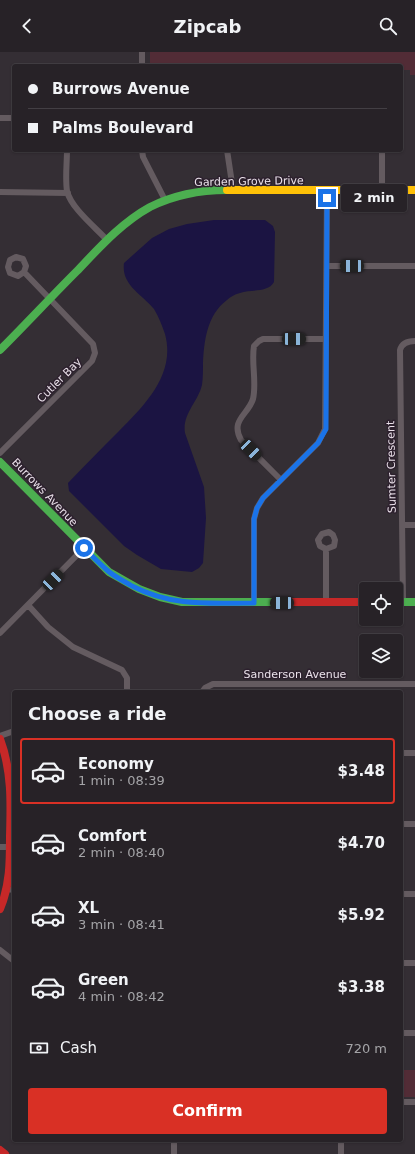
<!DOCTYPE html>
<meta charset="utf-8">
<style>
:root{--surface:#272227;--page:#2f2a2f;--text:#f1f3f6;--muted:#a4a4a7;--line:#433f44;--accent:#d93025}
body{margin:0;font-family:"DejaVu Sans",sans-serif;background:var(--page);color:var(--text);height:100vh;display:flex;flex-direction:column;font-size:15px;white-space:nowrap}
*{box-sizing:border-box;margin:0}
p{font-size:13px;color:var(--muted)}
.icon{flex:none;width:22px;height:22px;fill:none;stroke:currentColor;stroke-width:2;stroke-linecap:round;stroke-linejoin:round}
.map{position:relative;flex:1;overflow:hidden}
.drawer{position:absolute;left:12px;top:638px;width:391px;height:452px;display:flex;flex-direction:column;background:var(--surface);border-radius:4px;box-shadow:0 1px 3px #0004,0 0 0 1px var(--line)}
.drawer>*{flex:none}
.banner{position:absolute;left:12px;top:12px;width:391px;height:88px;border-radius:4px;box-shadow:0 1px 3px #0004,0 0 0 1px var(--line);display:grid;align-content:center;height:88px;padding:0 16px;background:var(--surface)}
.fabs{position:absolute;left:359px;top:530px;display:grid;gap:8px}
.fabs a{display:grid;place-items:center;width:44px;height:44px;border-radius:4px;background:var(--surface);box-shadow:0 1px 3px #0004,0 0 0 1px var(--line);font-size:20px}
.end{position:absolute;width:18px;height:18px;margin:-9px;border:5px solid #1a73e8;background:#fff;box-shadow:0 0 0 2px #fff}
.from{border-radius:50%}
.bubble{position:absolute;height:28px;border-radius:4px;background:var(--surface);box-shadow:0 1px 3px #0004,0 0 0 1px var(--line);font-size:13px;font-weight:600;line-height:28px;text-align:center}
.car{position:absolute;width:12px;height:24px;margin:-12px -6px;border-radius:5px;box-shadow:0 0 3px 1px #0007;background:linear-gradient(#222 24%,#8ab4d8 0 40%,#222 0 76%,#8ab4d8 0 86%,#222 0)}
.banner b{display:flex;align-items:center;gap:14px;height:38px;font-size:15px}
.banner b+b{border-top:1px solid var(--line)}
.banner i{width:10px;height:10px;background:var(--text)}
ul{padding:0;list-style:none}
li{display:flex;align-items:center;gap:12px;height:66px;margin:0 8px 6px;padding:0 8px;border:2px solid transparent;border-radius:4px}
li div{flex:1}
li b{display:block;font-size:15px}
li em{font-style:normal;font-weight:600}
li.active{border-color:var(--accent)}
li>.icon{width:36px;height:36px;stroke-width:1.5}
h2{padding:0 16px;font-size:18px;line-height:48px}
.pay{display:flex;align-items:center;gap:10px;height:44px;padding:0 16px;font-size:15px}
.pay p{margin-inline-start:auto}
.primary-button{display:flex;gap:8px;margin-top:auto;padding:8px 16px}
.primary-button a{flex:1;height:46px;border-radius:4px;background:var(--accent);color:#fff;font-size:16px;font-weight:600;line-height:46px;text-align:center}
header{display:flex;justify-content:space-between;align-items:center;height:52px;padding:0 16px;background:var(--surface);font-size:18px;font-weight:600}
.map>svg:first-child{display:block}
.green{fill:#522c36}
.water{fill:#1b1442}
.lines{fill:none;stroke-linecap:round;stroke-linejoin:round}
.street{stroke:#645b60;stroke-width:6}
.fast{stroke:#4caf50;stroke-width:8}
.slow{stroke:#ffc107;stroke-width:8}
.jam{stroke:#c62828;stroke-width:8}
.route{stroke:#1a73e8;stroke-width:5}
.labels{text-anchor:middle;stroke-width:3;stroke-linejoin:round;paint-order:stroke}
.street-label{font-size:11px;fill:#eae1ea;stroke:#2d212e}
</style>
<header><svg class="icon" aria-label="back" viewBox="0 0 24 24"><path d="M15 5l-7 7 7 7"/></svg>Zipcab<svg class="icon" aria-label="search" viewBox="0 0 24 24"><circle cx="10" cy="10" r="6"/><path d="M15 15l6 6"/></svg></header>
<div class="map">
<svg width="415" height="1102" viewBox="0 0 415 1102">
<rect width="100%" height="100%" fill="#342e34"/>
<path class="green" d="M150,0H415V23H410V18H401V14H150Z
M401,1018H415V1045H401Z"/>
<path class="water" d="M214,168H265L273,174L275,180L274,230C268,241 251,237 240,241C236,242 230,245 227,248C207,263 204,289 203,312C203,318 203,326 202,333C198,350 182,362 185,381L204,435L206,466L203,511L199,516L192,520L161,517L137,503L124,494L69,439L68,431C85,413 102,396 119,379C145,353 176,322 165,282C162,274 159,265 154,257C142,242 121,233 124,211L152,186L169,177L187,172Z"/>
<g class="lines">
<path class="street" d="M142,0V14
M0,66H14
M67,98C67,111 65,126 67,139C71,156 95,175 107,188
M142,98L143,105L165,148
M227,98L233,138
M382,98V138
M0,140L68,141
M327,214H415
M0,401L92,309L95,301L93,292L24,220L18,224L10,221L8,215L10,208L16,205L23,207L26,214L24,220
M281,428L241,388C230,368 248,363 253,347C257,330 251,311 254,294L259,289L263,287H326
M402,473H415
M326,550V497L320,494L318,488L322,482L329,480L333,483L335,488L334,494L326,497
M403,550L400,298C402,291 408,289 415,289
M254,551V467L257,456L263,446L318,391L325,377L327,139
M28,553L48,575L73,595L122,618L127,626V640
M0,581L84,496
M202,640L205,636L213,632H415
M0,684L14,679
M401,701H415
M401,772H415
M0,795H10
M7,837L14,838
M401,842H415
M0,898L14,909
M401,911H415
M401,981H415
M401,1050H415
M341,1088V1102
M174,1102V1088"/>
<path class="fast" d="M0,298C26,272 51,245 77,219C99,196 121,171 150,155C174,143 200,138 227,138
M0,410L109,520L139,537L160,545L182,550H292
M396,550H415"/>
<path class="slow" d="M227,138H415"/>
<path class="jam" d="M292,550H366
M0,687C12,719 11,751 10,784C10,810 10,833 0,857
M0,1098L5,1102"/>
</g>
<g class="lines">
<path class="route" d="M84,496C92,504 100,512 108,519C115,525 124,529 132,534C173,555 209,551 254,551V467L257,456L263,446L318,391L326,377L327,146"/>
</g>
<g class="labels">
<g class="street-label">
<text transform="translate(249 129) rotate(-1)" y="4">Garden Grove Drive</text>
<text transform="translate(59 328) rotate(-45)" y="4">Cutler Bay</text>
<text transform="translate(391 415) rotate(-91)" y="4">Sumter Crescent</text>
<text transform="translate(45 440) rotate(46)" y="4">Burrows Avenue</text>
<text x="295" y="626">Sanderson Avenue</text>
</g>
</g>
</svg>
<div class="fabs">
<a><svg class="icon" aria-label="locate" viewBox="0 0 24 24"><circle cx="12" cy="12" r="6"/><path d="M12 2v4M12 18v4M2 12h4M18 12h4"/></svg></a>
<a><svg class="icon" aria-label="layers" viewBox="0 0 24 24"><path d="M12 4l9 5-9 5-9-5zM3 14l9 5 9-5"/></svg></a>
</div>
<i class="end from" style="left:84px;top:496px"></i>
<i class="end" style="left:327px;top:146px"></i>
<div class="bubble" style="left:341px;top:132px;width:66px">2 min</div>
<i class="car" style="left:352px;top:214px;rotate:270deg"></i>
<i class="car" style="left:294px;top:287px;rotate:90deg"></i>
<i class="car" style="left:251px;top:398px;rotate:135deg"></i>
<i class="car" style="left:53px;top:528px;rotate:45deg"></i>
<i class="car" style="left:282px;top:551px;rotate:270deg"></i>
<div class="banner">
<b><i class="from"></i>Burrows Avenue</b>
<b><i></i>Palms Boulevard</b>
</div>
<section class="drawer">
<h2>Choose a ride</h2>
<ul>
<li class="active"><svg class="icon" aria-label="car" viewBox="0 0 24 24"><path d="M5 17H2v-5l4-1 3-4h7l3 4 3 1v5h-3M9 17h6M6 11h13"/><circle cx="7" cy="17" r="2"/><circle cx="17" cy="17" r="2"/></svg><div><b>Economy</b><p>1 min · 08:39</p></div><em>$3.48</em></li>
<li><svg class="icon" aria-label="car" viewBox="0 0 24 24"><path d="M5 17H2v-5l4-1 3-4h7l3 4 3 1v5h-3M9 17h6M6 11h13"/><circle cx="7" cy="17" r="2"/><circle cx="17" cy="17" r="2"/></svg><div><b>Comfort</b><p>2 min · 08:40</p></div><em>$4.70</em></li>
<li><svg class="icon" aria-label="car" viewBox="0 0 24 24"><path d="M5 17H2v-5l4-1 3-4h7l3 4 3 1v5h-3M9 17h6M6 11h13"/><circle cx="7" cy="17" r="2"/><circle cx="17" cy="17" r="2"/></svg><div><b>XL</b><p>3 min · 08:41</p></div><em>$5.92</em></li>
<li><svg class="icon" aria-label="car" viewBox="0 0 24 24"><path d="M5 17H2v-5l4-1 3-4h7l3 4 3 1v5h-3M9 17h6M6 11h13"/><circle cx="7" cy="17" r="2"/><circle cx="17" cy="17" r="2"/></svg><div><b>Green</b><p>4 min · 08:42</p></div><em>$3.38</em></li>
</ul>
<div class="pay"><svg class="icon" aria-label="cash" viewBox="0 0 24 24"><path d="M3 7h18v10H3z"/><circle cx="12" cy="12" r="2"/></svg>Cash<p>720 m</p></div>
<div class="primary-button"><a>Confirm</a></div>
</section>
</div>
